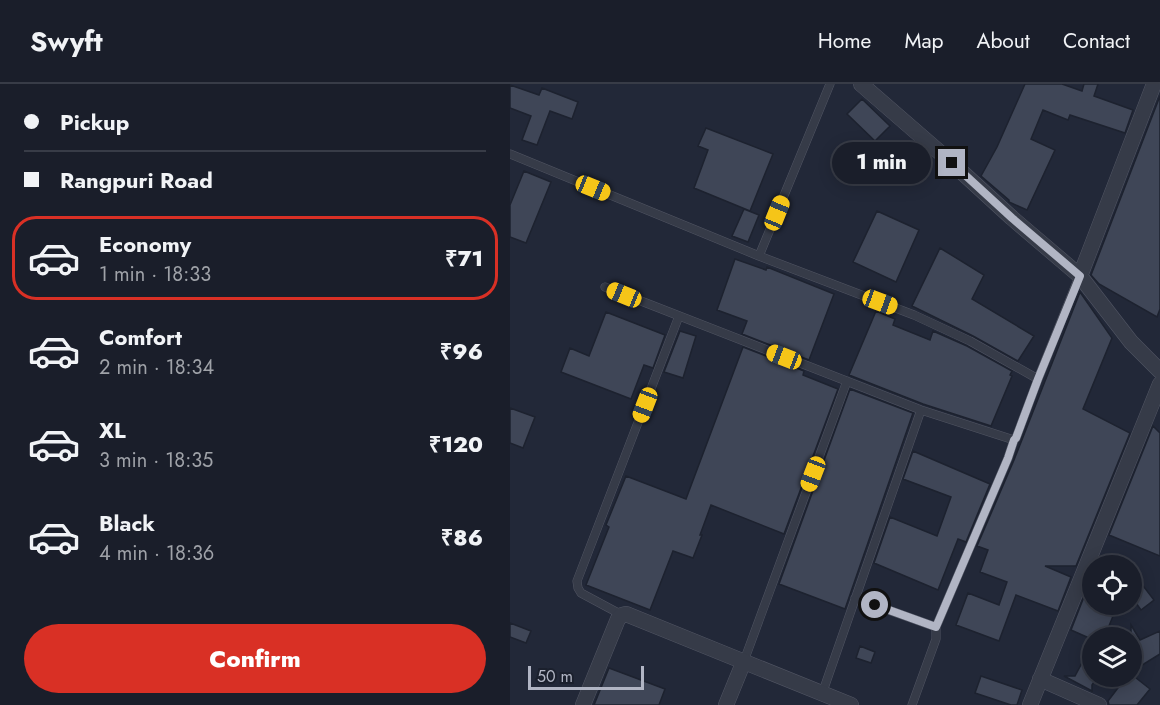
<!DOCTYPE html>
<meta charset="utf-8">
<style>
:root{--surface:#1a1e2a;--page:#272b36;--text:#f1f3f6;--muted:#9fa2a8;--line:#383c47;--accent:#d93025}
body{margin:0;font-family:Jost,sans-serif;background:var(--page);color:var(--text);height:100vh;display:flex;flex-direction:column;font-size:22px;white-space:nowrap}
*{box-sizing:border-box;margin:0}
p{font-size:20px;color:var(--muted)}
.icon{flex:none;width:33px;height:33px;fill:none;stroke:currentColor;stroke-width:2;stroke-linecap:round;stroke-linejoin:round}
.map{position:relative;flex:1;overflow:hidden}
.panel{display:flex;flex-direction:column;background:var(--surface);width:510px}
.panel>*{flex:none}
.guide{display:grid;align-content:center;height:132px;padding:0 24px;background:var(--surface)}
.tools{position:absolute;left:572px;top:471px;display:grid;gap:12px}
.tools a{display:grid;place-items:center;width:60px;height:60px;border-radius:50%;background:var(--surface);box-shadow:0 3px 15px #0003,0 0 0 2px var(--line);font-size:30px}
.scale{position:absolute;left:18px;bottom:15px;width:116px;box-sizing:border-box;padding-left:6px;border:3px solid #b1b5c4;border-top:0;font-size:16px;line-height:21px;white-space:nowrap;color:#b1b5c4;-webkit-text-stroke:4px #1b202d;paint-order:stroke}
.end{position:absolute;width:27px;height:27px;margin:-14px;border:8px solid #b1b5c4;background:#111;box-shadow:0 0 0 3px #111}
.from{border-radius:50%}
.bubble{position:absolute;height:42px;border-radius:21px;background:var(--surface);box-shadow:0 3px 15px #0003,0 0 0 2px var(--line);font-size:20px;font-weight:800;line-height:42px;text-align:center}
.car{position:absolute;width:18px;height:36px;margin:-18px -9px;border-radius:8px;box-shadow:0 0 4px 2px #0007;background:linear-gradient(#f5c518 24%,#345 0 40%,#f5c518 0 76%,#345 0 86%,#f5c518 0)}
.guide b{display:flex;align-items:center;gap:21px;height:57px;font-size:22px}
.guide b+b{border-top:2px solid var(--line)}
.guide i{width:15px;height:15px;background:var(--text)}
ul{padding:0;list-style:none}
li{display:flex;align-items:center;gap:18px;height:84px;margin:0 12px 9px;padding:0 12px;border:3px solid transparent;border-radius:24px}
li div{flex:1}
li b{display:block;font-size:22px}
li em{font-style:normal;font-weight:800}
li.selected{border-color:var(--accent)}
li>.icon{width:54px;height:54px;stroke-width:1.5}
.action{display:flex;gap:12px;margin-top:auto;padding:12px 24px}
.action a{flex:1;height:69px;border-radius:36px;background:var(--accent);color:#fff;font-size:24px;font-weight:800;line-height:69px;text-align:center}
header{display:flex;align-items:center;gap:36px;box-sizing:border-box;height:84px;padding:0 30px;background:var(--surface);border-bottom:2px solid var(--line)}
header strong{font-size:28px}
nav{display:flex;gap:33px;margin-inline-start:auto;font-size:21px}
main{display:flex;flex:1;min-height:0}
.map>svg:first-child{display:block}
.building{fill:#3f4657;stroke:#1d222f;stroke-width:1.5}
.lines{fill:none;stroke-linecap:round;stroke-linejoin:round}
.lane-casing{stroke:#515563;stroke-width:9}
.street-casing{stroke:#515563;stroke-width:16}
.lane{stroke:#363b48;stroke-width:8}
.street{stroke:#363b48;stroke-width:15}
.route{stroke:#b1b5c4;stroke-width:8}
</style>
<header>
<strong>Swyft</strong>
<nav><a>Home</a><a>Map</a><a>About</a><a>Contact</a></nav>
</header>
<main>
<section class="panel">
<div class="guide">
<b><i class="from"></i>Pickup</b>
<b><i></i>Rangpuri Road</b>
</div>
<ul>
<li class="selected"><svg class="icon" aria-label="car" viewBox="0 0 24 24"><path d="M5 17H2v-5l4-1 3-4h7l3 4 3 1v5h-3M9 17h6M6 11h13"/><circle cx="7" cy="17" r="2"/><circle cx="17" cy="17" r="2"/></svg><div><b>Economy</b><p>1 min · 18:33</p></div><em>₹71</em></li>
<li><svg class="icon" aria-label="car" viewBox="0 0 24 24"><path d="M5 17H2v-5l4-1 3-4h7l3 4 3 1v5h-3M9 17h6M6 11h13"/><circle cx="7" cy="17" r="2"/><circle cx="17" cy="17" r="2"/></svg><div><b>Comfort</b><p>2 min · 18:34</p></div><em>₹96</em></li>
<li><svg class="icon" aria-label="car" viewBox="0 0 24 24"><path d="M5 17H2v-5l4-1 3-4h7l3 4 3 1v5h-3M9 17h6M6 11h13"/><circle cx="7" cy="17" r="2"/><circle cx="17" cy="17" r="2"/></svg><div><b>XL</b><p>3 min · 18:35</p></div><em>₹120</em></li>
<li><svg class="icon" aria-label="car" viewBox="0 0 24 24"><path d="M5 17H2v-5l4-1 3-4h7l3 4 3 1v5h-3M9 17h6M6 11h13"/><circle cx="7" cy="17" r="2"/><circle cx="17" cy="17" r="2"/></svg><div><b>Black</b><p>4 min · 18:36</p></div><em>₹86</em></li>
</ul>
<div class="action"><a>Confirm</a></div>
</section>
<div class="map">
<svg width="650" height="621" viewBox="0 0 650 621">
<rect width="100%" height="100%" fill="#222838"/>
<path class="building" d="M515,0H552L572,7L574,0H588L584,12L623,26L615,49L560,31L558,36L533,26L521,55L545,66L517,126L499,118V116L471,92L487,63Z
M0,1L29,11L32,4L68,18L62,35L40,27L27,61L12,56L21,32L0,24Z
M650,12V225L647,233L589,200L581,191Z
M352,15L380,42L365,57L337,30Z
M196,44L263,70L240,127L184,104L198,66L188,62Z
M14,87L41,98L16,159L0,153V121Z
M234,125L249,131L238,158L222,152Z
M367,127L409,146L386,198L343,178Z
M430,164L474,191L462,215L524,252L508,277L463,252L402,222Z
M225,175L256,186L257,183L324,210L299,276L232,250L237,237L207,226Z
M570,208L602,254L573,325L620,349L566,482H535L561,493L548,527L506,511L489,557L446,541L458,509L489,521L497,498L470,488L478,466L467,462L504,376Z
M366,227L385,235L383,241L420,256L423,247L457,262L502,287L500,291L502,292L481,342L413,320L339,291Z
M96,228L155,251L143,284L134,281L121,315L51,288L60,264L79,272Z
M170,247L186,252L173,294L154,288Z
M233,263L294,287L293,291L328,305L274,450L201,421L190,451H192L183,474L163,467L140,526L76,501L99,443L96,441L116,392L176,415Z
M340,305L403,329L335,525L269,500Z
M0,324L25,333L13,364L0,359Z
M643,342L650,349V472L599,451Z
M403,367L480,400L456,458L448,455L428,506L364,479L380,433L427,452L441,413L393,395Z
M621,486L644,516L631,526L621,512Z
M579,500L582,501V520H608L594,554H579L561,546Z
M0,539L21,547L16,559L0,553Z
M621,541L630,556L650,547V570L621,588Z
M582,560V592H588L582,601V607L554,592H565Z
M350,562L365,568L361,579L346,574Z
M99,584L155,605L149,621H84Z
M621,590L640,605L627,621H599L598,617L617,592H621Z
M471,592L512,606L507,621H501L465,609Z"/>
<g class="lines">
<g class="lane-casing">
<path id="lane" d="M0,70L249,172L404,231L460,257L528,295
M249,172L320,0
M95,203L411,326L504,356L506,354L528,295L569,193
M345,514L426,543
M112,531L71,509L68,504L67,497L169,232
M234,577L337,297
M312,610L411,326
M402,621L426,555V543L498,374L504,356"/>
</g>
<g class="street-casing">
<path id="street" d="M351,0L442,79L502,134L570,192L621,258L650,287
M570,192L644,0
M530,595L589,621
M73,621L108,535L112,531L116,530L341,621
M216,621L234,577
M520,621L650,300"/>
</g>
<use href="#lane" class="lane"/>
<use href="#street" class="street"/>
</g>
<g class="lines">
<path class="route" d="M365,521L426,543L498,374L504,356L506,354L528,295L570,192L502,134L442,79"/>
</g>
</svg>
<div class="tools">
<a><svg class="icon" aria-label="locate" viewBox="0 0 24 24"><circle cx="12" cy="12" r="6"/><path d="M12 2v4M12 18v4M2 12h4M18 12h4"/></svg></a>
<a><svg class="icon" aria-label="layers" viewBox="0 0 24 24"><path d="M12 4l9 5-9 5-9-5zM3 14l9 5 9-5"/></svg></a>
</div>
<div class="scale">50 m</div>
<i class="end from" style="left:365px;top:521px"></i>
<i class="end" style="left:442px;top:79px"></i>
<div class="bubble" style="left:322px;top:58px;width:99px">1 min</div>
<i class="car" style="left:83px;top:104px;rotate:112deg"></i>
<i class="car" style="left:267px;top:129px;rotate:22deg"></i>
<i class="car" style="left:114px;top:211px;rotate:292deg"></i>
<i class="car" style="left:370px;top:218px;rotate:110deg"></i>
<i class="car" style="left:274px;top:273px;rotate:291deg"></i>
<i class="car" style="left:135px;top:321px;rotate:201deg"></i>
<i class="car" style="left:303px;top:390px;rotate:201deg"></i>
</div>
</main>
